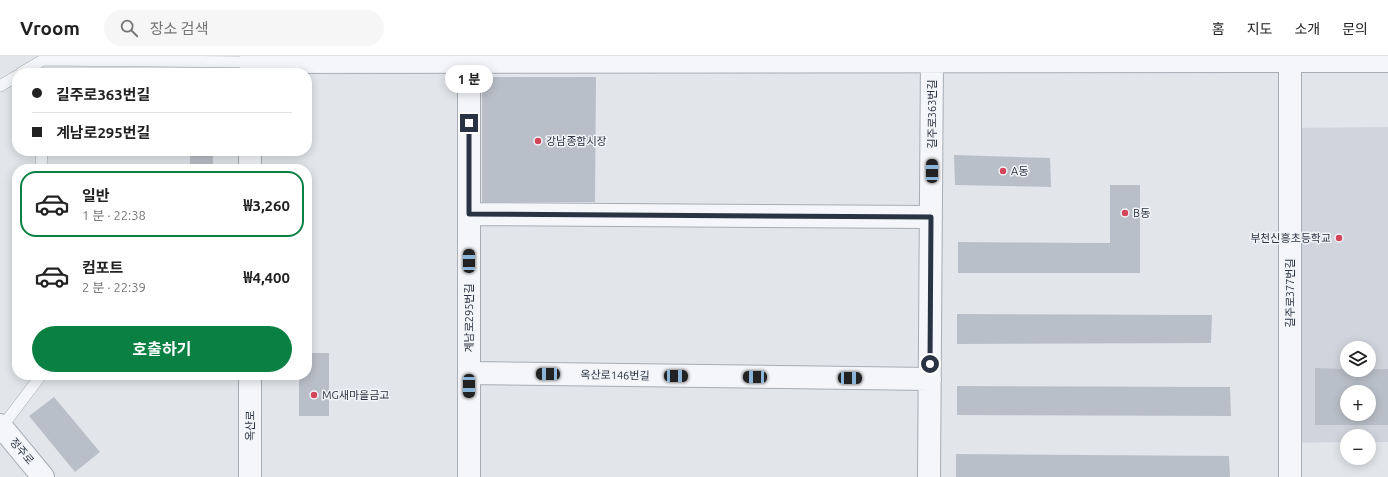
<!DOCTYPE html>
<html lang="ko">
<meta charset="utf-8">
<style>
:root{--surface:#fff;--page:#f6f6f6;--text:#222;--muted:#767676;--line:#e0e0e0;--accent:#0b8043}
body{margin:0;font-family:Ubuntu,"Noto Sans KR",sans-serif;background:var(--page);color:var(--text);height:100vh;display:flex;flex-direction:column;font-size:15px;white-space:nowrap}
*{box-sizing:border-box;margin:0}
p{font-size:13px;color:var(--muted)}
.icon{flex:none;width:22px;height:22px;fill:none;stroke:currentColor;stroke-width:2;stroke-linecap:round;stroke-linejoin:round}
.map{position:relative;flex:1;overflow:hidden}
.panel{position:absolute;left:12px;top:108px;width:300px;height:216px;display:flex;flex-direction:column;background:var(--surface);border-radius:16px;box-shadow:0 2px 10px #0003}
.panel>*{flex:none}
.top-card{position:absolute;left:12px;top:12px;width:300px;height:88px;border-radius:16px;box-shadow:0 2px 10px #0003;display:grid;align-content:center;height:88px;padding:0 20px;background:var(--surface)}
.controls{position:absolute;left:1340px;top:285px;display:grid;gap:8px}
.controls a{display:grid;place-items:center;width:36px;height:36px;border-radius:50%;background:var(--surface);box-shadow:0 2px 10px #0003;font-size:20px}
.end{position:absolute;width:18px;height:18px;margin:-9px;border:5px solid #2a3343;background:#fff;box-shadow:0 0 0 2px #fff}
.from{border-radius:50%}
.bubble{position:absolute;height:28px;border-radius:14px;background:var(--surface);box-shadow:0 2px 10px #0003;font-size:13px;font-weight:700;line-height:28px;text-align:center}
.car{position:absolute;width:12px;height:24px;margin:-12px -6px;border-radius:5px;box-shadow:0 0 3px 1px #0007;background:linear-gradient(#222 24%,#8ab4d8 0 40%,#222 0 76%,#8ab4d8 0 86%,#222 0)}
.top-card b{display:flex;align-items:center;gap:14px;height:38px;font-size:15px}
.top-card b+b{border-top:1px solid var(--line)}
.top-card i{width:10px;height:10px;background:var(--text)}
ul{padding:7px 0 0;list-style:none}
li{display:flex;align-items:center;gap:12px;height:66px;margin:0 8px 6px;padding:0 12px;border:2px solid transparent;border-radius:16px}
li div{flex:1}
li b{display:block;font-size:15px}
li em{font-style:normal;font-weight:700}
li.on{border-color:var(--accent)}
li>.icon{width:36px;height:36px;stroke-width:1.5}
.button{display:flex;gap:8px;margin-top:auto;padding:8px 20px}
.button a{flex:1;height:46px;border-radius:24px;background:var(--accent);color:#fff;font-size:16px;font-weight:700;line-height:46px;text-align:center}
header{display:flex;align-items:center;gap:24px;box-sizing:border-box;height:56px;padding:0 20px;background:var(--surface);border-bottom:1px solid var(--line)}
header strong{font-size:19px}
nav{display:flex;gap:22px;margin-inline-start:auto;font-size:14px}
.search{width:280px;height:36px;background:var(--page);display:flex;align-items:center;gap:10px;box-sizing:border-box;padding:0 14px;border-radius:22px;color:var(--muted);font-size:15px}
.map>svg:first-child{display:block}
.built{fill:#d0d5dd;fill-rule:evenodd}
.building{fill:#b9bfc8;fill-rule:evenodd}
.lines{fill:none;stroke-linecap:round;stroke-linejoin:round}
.service-casing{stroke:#a7adb5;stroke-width:12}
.minor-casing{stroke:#a7adb5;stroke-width:24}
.tertiary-casing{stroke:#a7adb5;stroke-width:24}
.service{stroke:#f5f6f9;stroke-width:11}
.minor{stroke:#f5f6f9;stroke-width:22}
.tertiary{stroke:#f5f6f9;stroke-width:22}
.route{stroke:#2a3343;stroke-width:5}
.poi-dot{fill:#d2455b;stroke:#f2f5f8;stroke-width:1.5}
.labels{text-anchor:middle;stroke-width:3;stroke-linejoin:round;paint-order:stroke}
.street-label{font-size:11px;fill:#2a3343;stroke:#f2f5f8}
.poi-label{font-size:11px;fill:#2a3343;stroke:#f2f5f8;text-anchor:start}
</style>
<header>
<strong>Vroom</strong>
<div class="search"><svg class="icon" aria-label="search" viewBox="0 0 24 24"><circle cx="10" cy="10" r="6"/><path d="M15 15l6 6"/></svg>장소 검색</div>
<nav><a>홈</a><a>지도</a><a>소개</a><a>문의</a></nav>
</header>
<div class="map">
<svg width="1388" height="421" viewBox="0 0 1388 421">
<rect width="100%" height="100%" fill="#e2e6eb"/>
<path class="built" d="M1388,71V386H1369V380H1347V386L1290,387V72ZM1347,292H1369V314H1347ZM1347,336H1369V358H1347Z"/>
<path class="building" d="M482,21H596L595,146H482Z
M190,95H213V113H190Z
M954,99L1050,102L1051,131L955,129Z
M1110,129H1140V217H958V186L1110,187Z
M957,258L1212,259L1211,287L957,288Z
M307,297H329V360H299V319H307Z
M1315,312L1347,313V314L1388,313V369H1315ZM1347,336H1369V358H1347Z
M957,330L1230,331L1231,360L957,359Z
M54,341L100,396L75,416L29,360Z
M956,398L1229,400L1230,421H956Z"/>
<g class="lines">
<g class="service-casing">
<path id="service" d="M21,17L43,4L251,6
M0,30L17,20
M41,113L42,95
M2,371L39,322V319"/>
</g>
<g class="minor-casing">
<path id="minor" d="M469,0V421
M251,6L1388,5
M1290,6V421
M469,158L931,161
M469,317L930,323
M0,369L43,421
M929,421L932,0"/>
</g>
<g class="tertiary-casing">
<path id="tertiary" d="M251,17V0
M250,113V95
M250,421V319"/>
</g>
<use href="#service" class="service"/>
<use href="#minor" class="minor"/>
<use href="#tertiary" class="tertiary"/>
</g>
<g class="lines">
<path class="route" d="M469,67V158L931,161L930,308"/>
</g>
<g class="poi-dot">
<circle cx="538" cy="85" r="4"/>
<circle cx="1003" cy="115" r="4"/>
<circle cx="1125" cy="157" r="4"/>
<circle cx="1339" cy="182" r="4"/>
<circle cx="314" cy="339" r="4"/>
</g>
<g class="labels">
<g class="street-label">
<text transform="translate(932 58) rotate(-90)" y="4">길주로363번길</text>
<text transform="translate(1290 237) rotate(-90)" y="4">길주로377번길</text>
<text transform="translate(469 262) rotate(-90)" y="4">계남로295번길</text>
<text transform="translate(615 319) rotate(1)" y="4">옥산로146번길</text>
<text transform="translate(250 370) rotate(-90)" y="4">옥산로</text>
<text transform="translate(22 395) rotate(50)" y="4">정주로</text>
</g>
<g class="poi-label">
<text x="546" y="89">강남종합시장</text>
<text x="1011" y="119">A동</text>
<text x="1133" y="161">B동</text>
<text x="1331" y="186" text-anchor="end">부천신흥초등학교</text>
<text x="322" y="343">MG새마을금고</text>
</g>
</g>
</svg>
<div class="controls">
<a><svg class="icon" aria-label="layers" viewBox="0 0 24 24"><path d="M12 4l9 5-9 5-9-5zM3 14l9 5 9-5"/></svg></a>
<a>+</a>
<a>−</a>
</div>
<i class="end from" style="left:930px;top:308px"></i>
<i class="end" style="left:469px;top:67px"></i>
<div class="bubble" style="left:445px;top:9px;width:48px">1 분</div>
<i class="car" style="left:932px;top:115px;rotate:0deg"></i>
<i class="car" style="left:469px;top:205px;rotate:0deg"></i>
<i class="car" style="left:548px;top:318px;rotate:271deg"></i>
<i class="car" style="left:676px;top:320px;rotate:91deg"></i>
<i class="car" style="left:755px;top:321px;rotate:271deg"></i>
<i class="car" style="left:850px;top:322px;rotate:91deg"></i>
<i class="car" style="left:469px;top:330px;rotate:180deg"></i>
<div class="top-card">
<b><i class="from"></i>길주로363번길</b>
<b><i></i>계남로295번길</b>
</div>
<section class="panel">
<ul>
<li class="on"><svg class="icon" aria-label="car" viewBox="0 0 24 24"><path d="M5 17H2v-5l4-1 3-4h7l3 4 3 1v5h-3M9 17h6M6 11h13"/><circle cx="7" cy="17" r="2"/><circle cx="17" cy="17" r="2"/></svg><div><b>일반</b><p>1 분 · 22:38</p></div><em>₩3,260</em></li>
<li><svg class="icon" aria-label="car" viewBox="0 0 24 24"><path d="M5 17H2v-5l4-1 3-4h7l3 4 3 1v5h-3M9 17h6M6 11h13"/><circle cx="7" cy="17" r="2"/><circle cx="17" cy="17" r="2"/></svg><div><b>컴포트</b><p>2 분 · 22:39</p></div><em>₩4,400</em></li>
</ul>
<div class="button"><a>호출하기</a></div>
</section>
</div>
